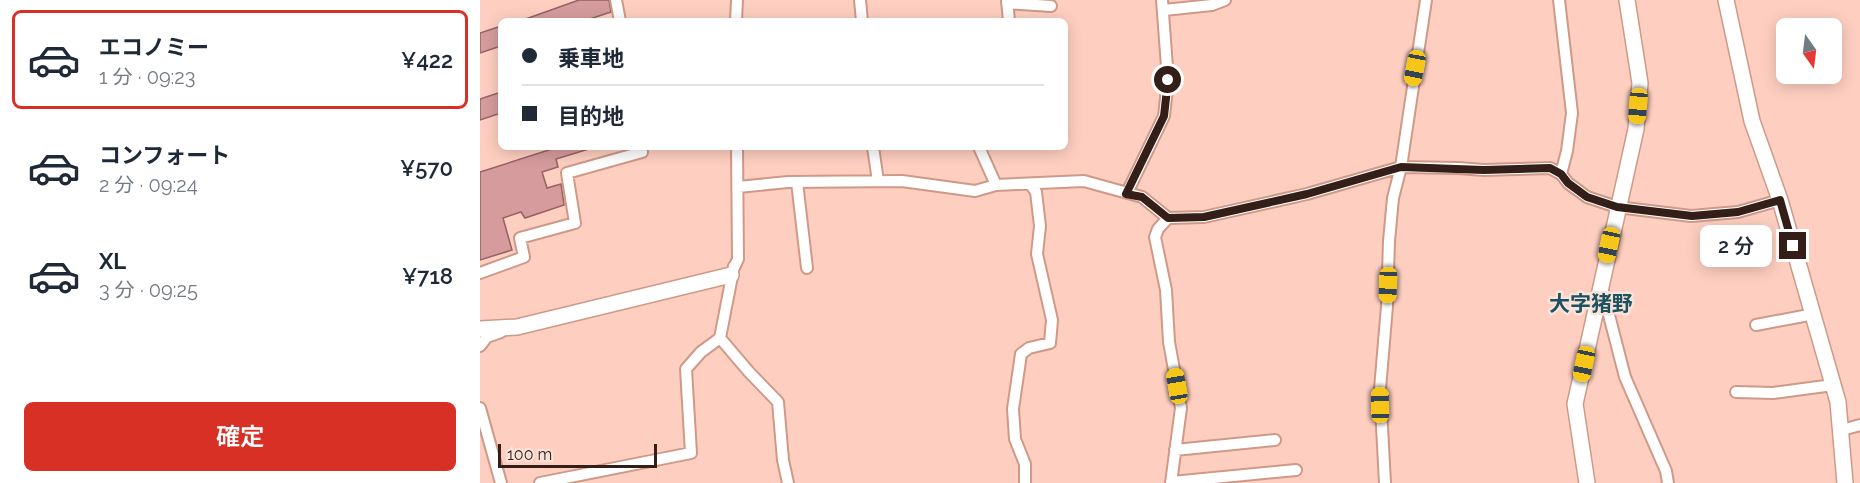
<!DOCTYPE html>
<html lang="ja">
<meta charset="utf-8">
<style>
:root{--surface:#fff;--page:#f6f6f7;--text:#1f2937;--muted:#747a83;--line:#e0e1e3;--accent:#d93025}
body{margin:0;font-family:Raleway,"Noto Sans JP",sans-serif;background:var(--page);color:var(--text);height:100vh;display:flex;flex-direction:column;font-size:22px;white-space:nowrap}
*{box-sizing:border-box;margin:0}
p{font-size:20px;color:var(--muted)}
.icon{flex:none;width:33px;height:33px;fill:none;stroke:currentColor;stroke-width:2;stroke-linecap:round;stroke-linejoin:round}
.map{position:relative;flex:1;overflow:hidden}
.sheet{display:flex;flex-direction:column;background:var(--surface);width:480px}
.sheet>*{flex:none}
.top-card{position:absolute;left:18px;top:18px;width:570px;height:132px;border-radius:9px;box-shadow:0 3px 15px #0003;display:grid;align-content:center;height:132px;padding:0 24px;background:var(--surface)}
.needle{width:39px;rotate:166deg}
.fabs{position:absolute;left:1296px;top:18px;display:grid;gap:12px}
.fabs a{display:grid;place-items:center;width:66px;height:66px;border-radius:9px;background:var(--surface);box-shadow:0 3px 15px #0003;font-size:30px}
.scale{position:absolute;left:18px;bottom:15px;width:159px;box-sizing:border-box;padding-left:6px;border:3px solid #331e18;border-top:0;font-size:16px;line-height:21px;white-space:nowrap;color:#331e18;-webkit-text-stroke:4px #fae3db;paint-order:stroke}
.end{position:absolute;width:27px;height:27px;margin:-14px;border:8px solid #331e18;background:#fff;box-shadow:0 0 0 3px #fff}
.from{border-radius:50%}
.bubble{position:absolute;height:42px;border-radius:9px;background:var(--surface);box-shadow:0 3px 15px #0003;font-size:20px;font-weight:600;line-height:42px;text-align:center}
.car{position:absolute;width:18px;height:36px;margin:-18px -9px;border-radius:8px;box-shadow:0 0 4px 2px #0007;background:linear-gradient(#f5c518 24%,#345 0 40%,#f5c518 0 76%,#345 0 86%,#f5c518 0)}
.top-card b{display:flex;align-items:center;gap:21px;height:57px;font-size:22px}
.top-card b+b{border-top:2px solid var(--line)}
.top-card i{width:15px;height:15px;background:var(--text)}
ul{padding:10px 0 0;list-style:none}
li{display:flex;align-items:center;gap:18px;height:99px;margin:0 12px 9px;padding:0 12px;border:3px solid transparent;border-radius:9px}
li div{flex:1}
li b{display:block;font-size:22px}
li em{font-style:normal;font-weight:600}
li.selected{border-color:var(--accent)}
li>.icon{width:54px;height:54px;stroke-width:1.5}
.action{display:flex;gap:12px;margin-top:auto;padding:12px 24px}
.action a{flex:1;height:69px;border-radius:9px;background:var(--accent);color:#fff;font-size:24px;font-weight:600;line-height:69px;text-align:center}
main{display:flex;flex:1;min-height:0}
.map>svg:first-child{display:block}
.building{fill:#d69c9d;stroke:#966162;stroke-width:1.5}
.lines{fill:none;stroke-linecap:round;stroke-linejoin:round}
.street-casing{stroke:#cf9988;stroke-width:14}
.secondary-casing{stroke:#cf9988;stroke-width:18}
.street{stroke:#fff;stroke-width:10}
.secondary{stroke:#fff;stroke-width:15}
.route{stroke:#331e18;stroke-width:8}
.labels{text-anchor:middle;stroke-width:5;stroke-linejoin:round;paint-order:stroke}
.quarter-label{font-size:21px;font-weight:bold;fill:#1c525f;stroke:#fae3db}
</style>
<main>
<section class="sheet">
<ul>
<li class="selected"><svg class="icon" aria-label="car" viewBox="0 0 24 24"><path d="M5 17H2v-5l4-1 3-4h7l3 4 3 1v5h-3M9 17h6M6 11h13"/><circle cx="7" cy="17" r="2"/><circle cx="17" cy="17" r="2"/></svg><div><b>エコノミー</b><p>1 分 · 09:23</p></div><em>¥422</em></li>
<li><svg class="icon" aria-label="car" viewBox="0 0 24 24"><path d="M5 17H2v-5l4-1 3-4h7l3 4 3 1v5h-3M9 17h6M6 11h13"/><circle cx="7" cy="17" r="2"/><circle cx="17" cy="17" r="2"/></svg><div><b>コンフォート</b><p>2 分 · 09:24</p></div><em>¥570</em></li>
<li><svg class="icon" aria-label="car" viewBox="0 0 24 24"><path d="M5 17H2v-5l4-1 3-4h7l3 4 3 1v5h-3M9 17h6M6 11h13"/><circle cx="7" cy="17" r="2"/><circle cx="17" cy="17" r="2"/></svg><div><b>XL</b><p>3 分 · 09:25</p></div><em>¥718</em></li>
</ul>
<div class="action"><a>確定</a></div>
</section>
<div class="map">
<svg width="1380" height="483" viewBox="0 0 1380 483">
<rect width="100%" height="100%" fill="#fecfc1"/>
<path class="building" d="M99,0H129L131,12L104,21H40Z
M21,26V46L0,53V33Z
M21,92V113L0,120V99Z
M72,147H109V149L76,159L78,167L62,172L67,188L81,184L84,205L45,218L41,212L23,218L32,250L0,260V172L72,149Z"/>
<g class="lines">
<g class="street-casing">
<path id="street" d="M136,0L140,21
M380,0L382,21
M527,0L529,21
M1079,0L1092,113L1087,151L1081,174
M527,3L571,6
M684,10L732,5L745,0
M256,21L257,0
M393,147L398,181
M499,147L516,185
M317,182L327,268
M258,187L308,182L422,181L495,191L516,185L604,181L662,197L688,218L724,217L827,194L921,167L978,168L1004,170L1070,168L1081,174L1088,183L1107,197L1137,207L1211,216L1258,212L1300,200
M647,193L684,116L688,80L682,0
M688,218L678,229L675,237L686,290L689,342L701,408L691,483
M252,272L258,259L257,147
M0,273L44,257L40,238L95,223L87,173L162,152L161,147
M1122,288L1145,377L1186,471L1188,483
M1276,325L1334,314
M240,338L269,372L298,402L303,460L308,483
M0,346L7,337L21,332
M1256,392L1293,393L1353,385
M0,408L21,483
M1362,430L1380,425
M695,450L795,440
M692,482L816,470
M60,483L211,453L206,369L221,352L240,338L254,266
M545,483V464L535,439L533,409L541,354L549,348L570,343L572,320L557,254L560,226L556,192L551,185
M905,483L900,389L907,306L909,241L913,198L921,167L946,0"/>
</g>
<g class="secondary-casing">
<path id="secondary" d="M1246,0L1272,121L1300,200L1358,402L1365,483
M0,329L37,327L251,275
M1107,483L1095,404L1156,129L1160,83L1147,0"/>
</g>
<use href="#street" class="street"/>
<use href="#secondary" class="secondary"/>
</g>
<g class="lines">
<path class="route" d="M688,80L684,116L646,194L662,197L688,218L724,217L827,194L921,167L1004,170L1070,168L1081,174L1088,183L1107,197L1137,207L1212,216L1258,212L1300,200L1313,246"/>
</g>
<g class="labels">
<g class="quarter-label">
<text x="1111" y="311">大字猪野</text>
</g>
</g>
</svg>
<div class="fabs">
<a><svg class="needle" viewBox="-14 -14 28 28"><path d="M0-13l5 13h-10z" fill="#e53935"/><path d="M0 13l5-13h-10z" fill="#747a83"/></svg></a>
</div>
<div class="scale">100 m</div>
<i class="end from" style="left:688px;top:80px"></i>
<i class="end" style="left:1313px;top:246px"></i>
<div class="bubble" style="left:1220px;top:225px;width:72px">2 分</div>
<i class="car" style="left:935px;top:68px;rotate:191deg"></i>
<i class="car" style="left:1158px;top:106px;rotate:185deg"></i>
<i class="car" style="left:1129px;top:245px;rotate:192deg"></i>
<i class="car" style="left:908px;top:285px;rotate:182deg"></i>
<i class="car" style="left:1104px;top:364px;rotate:192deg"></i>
<i class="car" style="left:697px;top:386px;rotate:350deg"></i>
<i class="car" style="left:900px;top:405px;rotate:359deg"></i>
<div class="top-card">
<b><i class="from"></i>乗車地</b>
<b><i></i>目的地</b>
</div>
</div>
</main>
